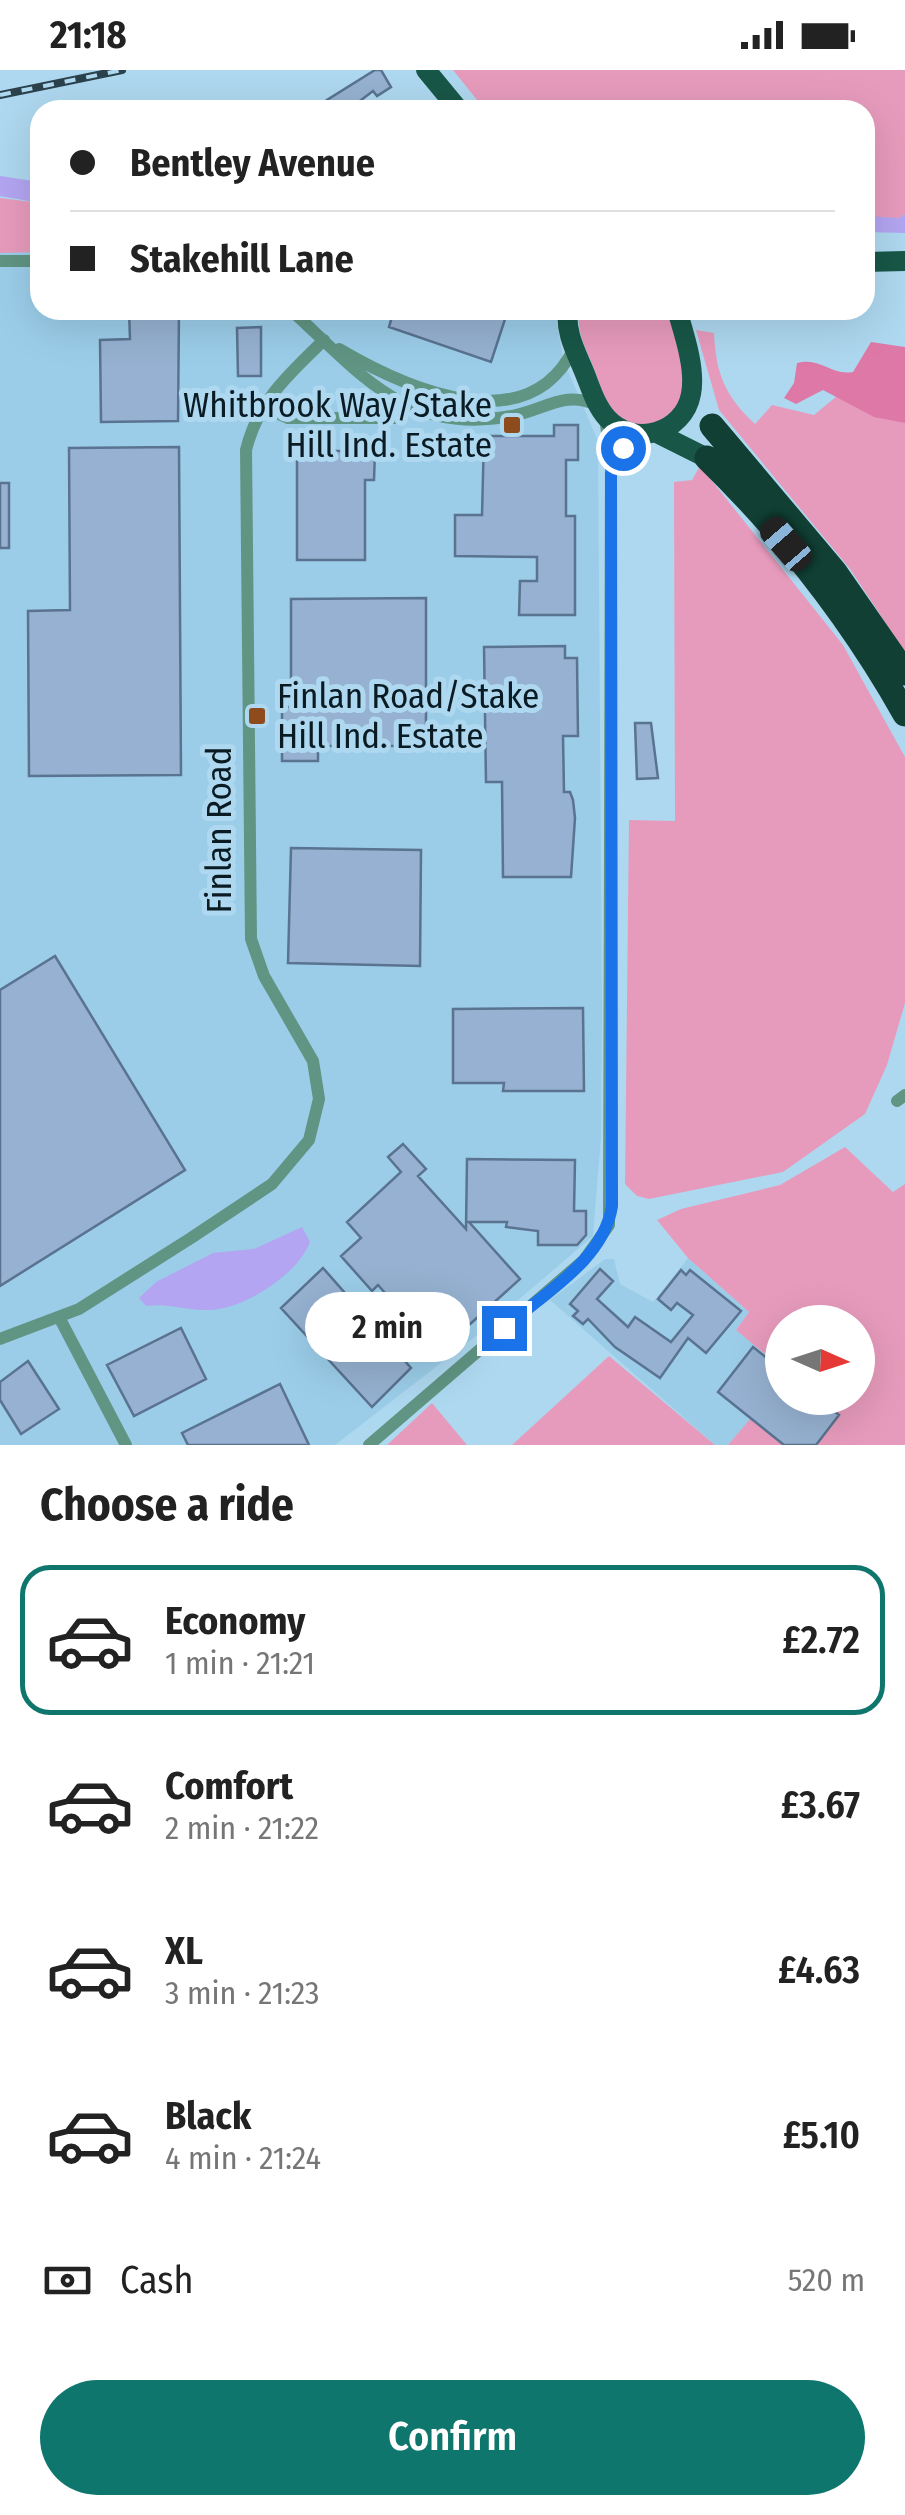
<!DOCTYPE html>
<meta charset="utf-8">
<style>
:root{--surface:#fff;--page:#f2f2f2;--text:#222;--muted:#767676;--line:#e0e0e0;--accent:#0f766e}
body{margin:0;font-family:"Fira Sans Condensed",sans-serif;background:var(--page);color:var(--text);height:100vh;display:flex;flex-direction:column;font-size:38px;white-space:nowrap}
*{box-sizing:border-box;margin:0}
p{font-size:32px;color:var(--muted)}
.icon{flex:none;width:55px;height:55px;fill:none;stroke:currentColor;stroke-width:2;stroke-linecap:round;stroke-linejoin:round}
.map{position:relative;height:1375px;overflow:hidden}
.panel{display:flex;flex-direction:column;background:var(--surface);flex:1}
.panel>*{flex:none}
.guide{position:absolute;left:30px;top:30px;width:845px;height:220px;border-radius:30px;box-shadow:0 10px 40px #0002;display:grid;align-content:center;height:220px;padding:0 40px;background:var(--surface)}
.needle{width:65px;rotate:93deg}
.controls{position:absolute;left:765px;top:1235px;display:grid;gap:20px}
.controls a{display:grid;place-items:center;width:110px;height:110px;border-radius:50%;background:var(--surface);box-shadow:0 10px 40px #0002;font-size:50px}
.end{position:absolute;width:45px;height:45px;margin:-22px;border:12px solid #1a73e8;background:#fff;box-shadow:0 0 0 5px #fff}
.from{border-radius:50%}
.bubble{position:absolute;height:70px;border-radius:35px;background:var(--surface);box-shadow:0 10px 40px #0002;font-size:32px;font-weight:600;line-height:70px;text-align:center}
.car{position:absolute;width:30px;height:60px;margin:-30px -15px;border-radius:12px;box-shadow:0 0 8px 2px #0007;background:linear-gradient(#222 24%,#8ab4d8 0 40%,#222 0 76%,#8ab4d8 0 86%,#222 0)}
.guide b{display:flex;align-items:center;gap:35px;height:95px;font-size:38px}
.guide b+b{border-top:2px solid var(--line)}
.guide i{width:25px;height:25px;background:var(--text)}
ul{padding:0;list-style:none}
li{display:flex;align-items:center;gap:30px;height:150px;margin:0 20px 15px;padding:0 20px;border:5px solid transparent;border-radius:30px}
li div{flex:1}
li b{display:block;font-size:38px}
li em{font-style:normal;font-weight:600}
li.selected{border-color:var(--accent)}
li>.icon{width:90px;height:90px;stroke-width:1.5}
h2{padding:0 40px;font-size:45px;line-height:120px}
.pay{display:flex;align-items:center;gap:25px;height:110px;padding:0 40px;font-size:38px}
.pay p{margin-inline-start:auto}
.action{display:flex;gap:20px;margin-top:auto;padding:20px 40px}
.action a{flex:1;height:115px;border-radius:60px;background:var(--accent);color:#fff;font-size:40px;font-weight:600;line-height:115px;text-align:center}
.status{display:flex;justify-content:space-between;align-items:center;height:70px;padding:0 50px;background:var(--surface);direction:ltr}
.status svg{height:28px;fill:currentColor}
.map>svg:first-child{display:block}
.built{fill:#9bcde9}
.green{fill:#e79bbc}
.forest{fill:#de79a7}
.water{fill:#b3a5f1}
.building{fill:#96b1d1;stroke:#597390;stroke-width:2.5}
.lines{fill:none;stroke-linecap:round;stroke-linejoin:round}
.minor{stroke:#609483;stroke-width:12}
.primary{stroke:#185747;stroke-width:20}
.motorway{stroke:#113f33;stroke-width:25}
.rail-casing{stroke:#2b414c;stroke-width:8}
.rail{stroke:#aed8f0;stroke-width:4;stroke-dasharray:11;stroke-linecap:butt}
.route{stroke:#1a73e8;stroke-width:12}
.poi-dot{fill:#8e4b1b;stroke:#aed8f0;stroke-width:4}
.labels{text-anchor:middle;stroke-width:10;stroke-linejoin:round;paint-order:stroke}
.poi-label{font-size:35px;fill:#0a1b23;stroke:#aed8f0;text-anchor:end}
.street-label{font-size:35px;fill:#0a1b23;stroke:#aed8f0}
</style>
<div class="status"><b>21:18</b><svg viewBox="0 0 49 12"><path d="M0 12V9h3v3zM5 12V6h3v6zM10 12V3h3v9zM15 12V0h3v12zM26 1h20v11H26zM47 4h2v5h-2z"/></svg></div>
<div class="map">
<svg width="905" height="1375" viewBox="0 0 905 1375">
<rect width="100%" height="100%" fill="#aed8f0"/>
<path class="built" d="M0,153L40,156V240H555L563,289L598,371L602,938L601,1067L593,1166L481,1262L335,1375H0Z
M688,1188L749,1242L736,1260L782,1298V1328H818L839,1345L816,1375H784L751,1349L728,1375H715L550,1230L605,1189H614L620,1214L653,1232Z"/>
<path class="green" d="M453,0H905V144L899,149L865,146V40H485Z
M0,128L40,133V182L0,183Z
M579,240H667C675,264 685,297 683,323C679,358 633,365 613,340C603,327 598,307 591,291C583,273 577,260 579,240Z
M696,260L714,263C716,304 725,326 755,354L772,335L814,345L837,326L905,347V582L850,499L719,340Z
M700,396L843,575L905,687V933L887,995L865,1044L783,1102L649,1129L637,1126L625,1114L629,750L675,751L674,412L692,410Z
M845,1077L893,1122L905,1114V1375H816L839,1345L818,1328H858V1252H782V1298L736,1260L749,1242L688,1188L657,1150L681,1139L780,1115Z
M609,1286L715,1375H512Z
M432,1333L467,1375H387Z
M751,1348L784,1375H728Z"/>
<path class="forest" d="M871,272L905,277V353L874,347L823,320L796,334L784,328L794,313L797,293C822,287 830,306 853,302Z"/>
<path class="water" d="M0,106L40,112V133L0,126Z
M905,144V163L865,162V146L899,148Z
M302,1157L310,1172C298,1204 245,1239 209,1240C187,1241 169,1233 146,1236L139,1228L156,1212L213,1183L254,1179Z"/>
<path class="building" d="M375,0H381L391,17L377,26L373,21L348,40H333L327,30Z
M129,240H179L178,351L101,352L100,270L130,269Z
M394,240H508L491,292L389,257Z
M261,257V306H238L237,258Z
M554,355H578V390H566V446H575V545H519L520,511H537V487L455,486V445H482L484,366H554Z
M179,377L181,705L29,706L28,541L70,540L69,378Z
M297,381H375L374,410H365V490H297Z
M0,413H9V478H0Z
M426,528V676H318V691H282V637H291V529Z
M565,576V588H577L578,666H563L564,722H570L573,730L575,748L571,807H503L502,712H486L484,577Z
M635,653H651L658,708L637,709Z
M291,778L421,780L420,896L288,893Z
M55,886L185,1100L0,1216V920Z
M583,938L584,1021H503L504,1013H453V939Z
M403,1074L426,1099L418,1106L466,1159L467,1089L575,1090L574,1141H586V1165L577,1175H538V1161L506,1157L507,1152H469L520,1209L438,1283L378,1215L372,1221L341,1186L361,1168L347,1152L401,1102L388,1087Z
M323,1198L411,1298L372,1337L281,1238Z
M600,1199L613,1211L597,1229L628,1257L635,1247L671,1272L693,1245L677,1233L671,1240L658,1229L681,1200L686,1205L690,1200L741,1241L706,1283L688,1268L660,1308L615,1277L588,1249L583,1254L573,1246L578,1241L570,1234Z
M181,1258L206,1309L134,1346L107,1295Z
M753,1277L782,1300V1328H817L839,1345L816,1375H784L718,1322Z
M28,1291L59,1339L21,1364L0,1330V1312Z
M280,1314L309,1375H188L182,1363Z"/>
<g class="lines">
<path class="minor" d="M0,191H40
M291,240C361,304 408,368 516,345C545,339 567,320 596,335
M339,279C407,319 528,373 574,278
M263,337L288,348H396L403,336
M613,397L623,378L640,365
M897,1031L905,1025
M59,1247L126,1375
M0,1269L79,1239L191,1168L272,1114L309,1070L319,1029L313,991L264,906L251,869L246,380C258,331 288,305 324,270
M369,1375L584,1190L609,1155L611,390L605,348"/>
<path class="primary" d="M426,0L459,40
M865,192L905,191
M568,240C565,261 575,280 583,299C590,315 595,335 607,348C634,378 684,363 691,324C696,299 684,264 677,240
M657,363L707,388"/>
<path class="motorway" d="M712,356L835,502L905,603
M707,388C784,463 852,550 905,644"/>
<g class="rail-casing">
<path id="rail" d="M0,25L122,0"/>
</g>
<use href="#rail" class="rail"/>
</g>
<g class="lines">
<path class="route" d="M504,1258C543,1224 604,1190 612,1136L611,404L623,378"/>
</g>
<g class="poi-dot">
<rect x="502" y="345" width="20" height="20" rx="5"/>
<rect x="247" y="636" width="20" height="20" rx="5"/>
</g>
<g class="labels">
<g class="poi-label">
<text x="492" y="347">Whitbrook Way/Stake<tspan x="492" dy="40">Hill Ind. Estate</tspan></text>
<text x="277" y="638" text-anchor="start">Finlan Road/Stake<tspan x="277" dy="40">Hill Ind. Estate</tspan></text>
</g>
<g class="street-label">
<text transform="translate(219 760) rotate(-90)" y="12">Finlan Road</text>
</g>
</g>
</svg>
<div class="controls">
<a><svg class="needle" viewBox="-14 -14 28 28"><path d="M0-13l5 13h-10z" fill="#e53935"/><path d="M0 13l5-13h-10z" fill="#767676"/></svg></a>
</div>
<i class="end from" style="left:623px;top:378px"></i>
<i class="end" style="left:504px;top:1258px"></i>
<div class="bubble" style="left:305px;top:1222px;width:165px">2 min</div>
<i class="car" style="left:786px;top:474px;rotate:319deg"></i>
<div class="guide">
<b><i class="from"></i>Bentley Avenue</b>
<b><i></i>Stakehill Lane</b>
</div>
</div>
<section class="panel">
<h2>Choose a ride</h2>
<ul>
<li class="selected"><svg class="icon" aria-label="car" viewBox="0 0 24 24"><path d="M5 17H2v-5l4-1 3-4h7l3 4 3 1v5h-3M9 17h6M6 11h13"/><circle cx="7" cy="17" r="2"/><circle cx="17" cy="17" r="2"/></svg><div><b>Economy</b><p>1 min · 21:21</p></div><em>£2.72</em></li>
<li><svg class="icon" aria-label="car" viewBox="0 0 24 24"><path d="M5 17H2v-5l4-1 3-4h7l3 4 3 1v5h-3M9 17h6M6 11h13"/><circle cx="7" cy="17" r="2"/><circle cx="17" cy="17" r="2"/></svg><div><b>Comfort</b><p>2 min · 21:22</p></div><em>£3.67</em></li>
<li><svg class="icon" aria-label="car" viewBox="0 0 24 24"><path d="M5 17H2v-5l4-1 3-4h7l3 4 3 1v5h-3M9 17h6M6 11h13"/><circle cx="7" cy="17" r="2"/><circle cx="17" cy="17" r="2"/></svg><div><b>XL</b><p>3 min · 21:23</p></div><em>£4.63</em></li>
<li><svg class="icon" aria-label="car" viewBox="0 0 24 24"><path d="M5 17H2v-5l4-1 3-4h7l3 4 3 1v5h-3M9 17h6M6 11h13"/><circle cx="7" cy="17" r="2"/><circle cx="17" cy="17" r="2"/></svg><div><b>Black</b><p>4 min · 21:24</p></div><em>£5.10</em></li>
</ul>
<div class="pay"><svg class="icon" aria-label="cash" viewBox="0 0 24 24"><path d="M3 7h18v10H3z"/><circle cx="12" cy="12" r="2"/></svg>Cash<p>520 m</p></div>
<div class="action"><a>Confirm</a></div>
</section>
